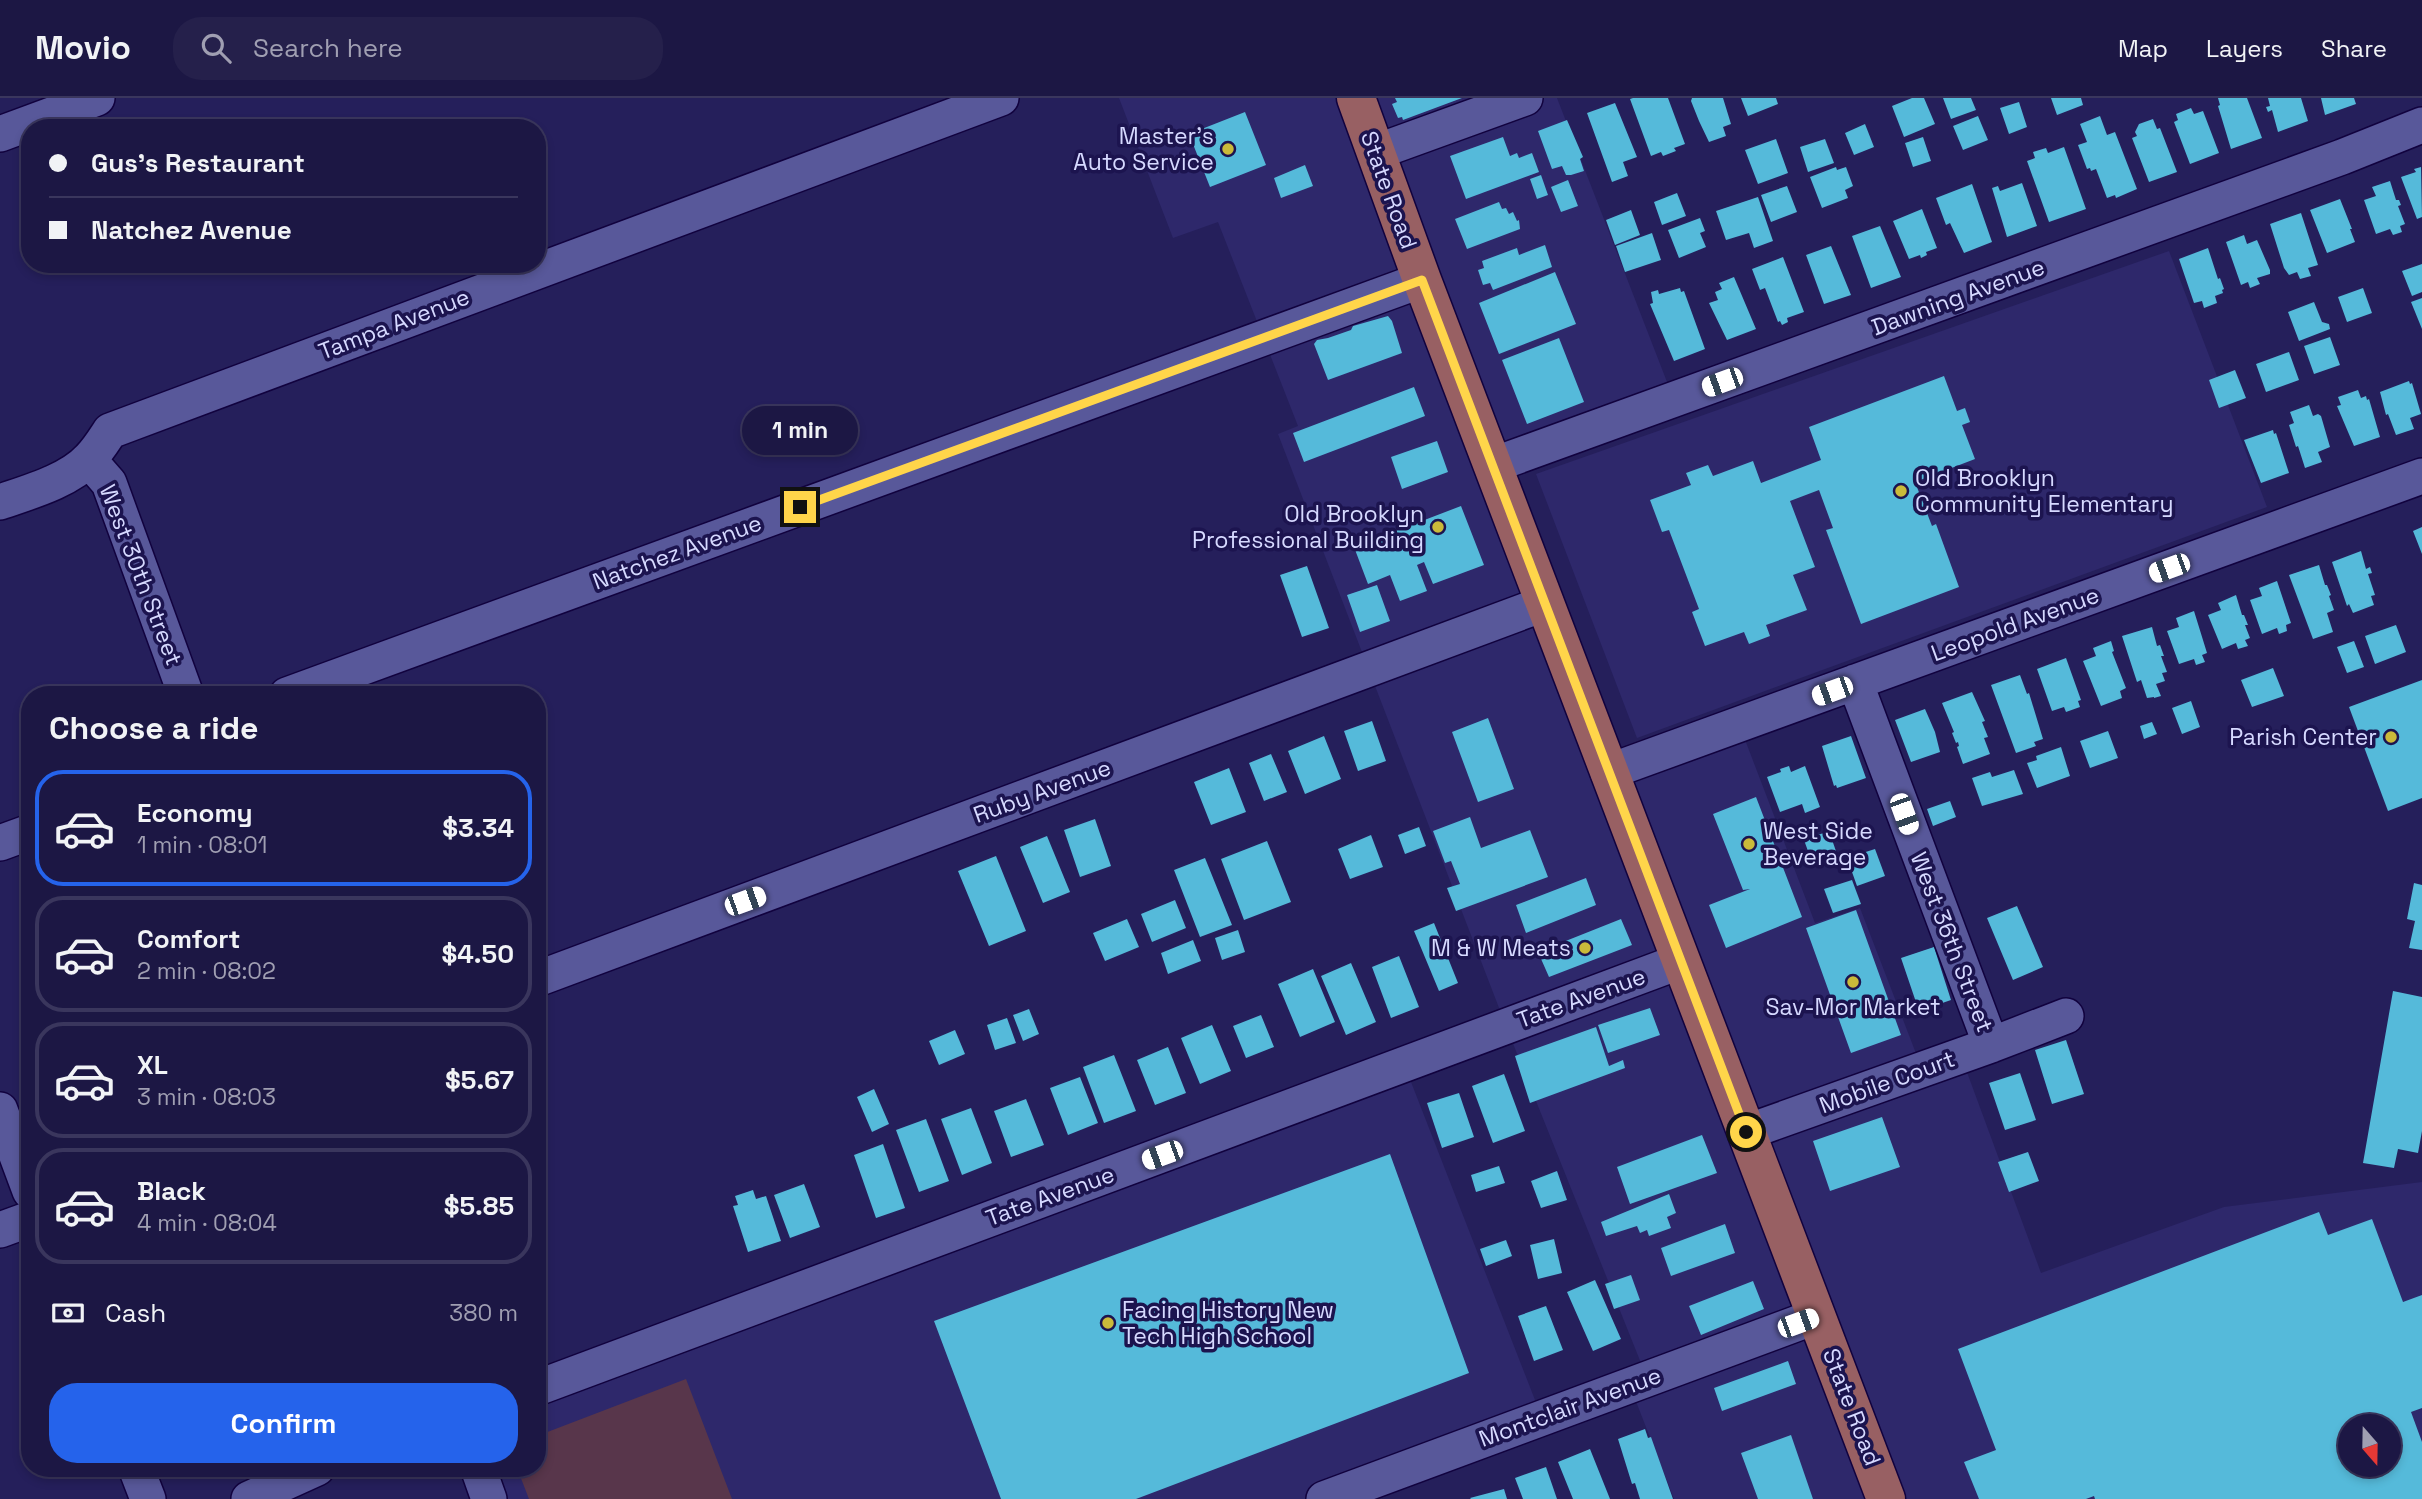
<!DOCTYPE html>
<meta charset="utf-8">
<style>
:root{--surface:#1c1744;--page:#25204b;--text:#f1f3f6;--muted:#a09fb2;--line:#3a365d;--accent:#2563eb}
body{margin:0;font-family:"Space Grotesk",sans-serif;background:var(--page);color:var(--text);height:100vh;display:flex;flex-direction:column;font-size:26px;white-space:nowrap}
*{box-sizing:border-box;margin:0}
p{font-size:23px;color:var(--muted)}
.icon{flex:none;width:38px;height:38px;fill:none;stroke:currentColor;stroke-width:2;stroke-linecap:round;stroke-linejoin:round}
.map{position:relative;flex:1;overflow:hidden}
.panel{position:absolute;left:21px;top:588px;width:525px;height:791px;display:flex;flex-direction:column;background:var(--surface);border-radius:28px;box-shadow:0 4px 10px #0003,0 0 0 2px var(--line)}
.panel>*{flex:none}
.top-card{position:absolute;left:21px;top:21px;width:525px;height:154px;border-radius:28px;box-shadow:0 4px 10px #0003,0 0 0 2px var(--line);display:grid;align-content:center;height:154px;padding:0 28px;background:var(--surface)}
.needle{width:46px;rotate:160deg}
.fabs{position:absolute;left:2338px;top:1316px;display:grid;gap:14px}
.fabs a{display:grid;place-items:center;width:63px;height:63px;border-radius:50%;background:var(--surface);box-shadow:0 4px 10px #0003,0 0 0 2px var(--line);font-size:35px}
.end{position:absolute;width:32px;height:32px;margin:-16px;border:9px solid #ffd54a;background:#111;box-shadow:0 0 0 4px #111}
.from{border-radius:50%}
.bubble{position:absolute;height:49px;border-radius:24px;background:var(--surface);box-shadow:0 4px 10px #0003,0 0 0 2px var(--line);font-size:23px;font-weight:600;line-height:49px;text-align:center}
.car{position:absolute;width:21px;height:42px;margin:-21px -10px;border-radius:9px;box-shadow:0 0 5px 2px #0007;background:linear-gradient(#fff 24%,#345 0 40%,#fff 0 76%,#345 0 86%,#fff 0)}
.top-card b{display:flex;align-items:center;gap:24px;height:66px;font-size:26px}
.top-card b+b{border-top:2px solid var(--line)}
.top-card i{width:18px;height:18px;background:var(--text)}
ul{padding:0;list-style:none}
li{display:flex;align-items:center;gap:21px;height:116px;margin:0 14px 10px;padding:0 14px;border:4px solid var(--line);border-radius:28px}
li div{flex:1}
li b{display:block;font-size:26px}
li em{font-style:normal;font-weight:600}
li.current{border-color:var(--accent)}
li>.icon{width:63px;height:63px;stroke-width:1.5}
h2{padding:0 28px;font-size:32px;line-height:84px}
.pay{display:flex;align-items:center;gap:18px;height:77px;padding:0 28px;font-size:26px}
.pay p{margin-inline-start:auto}
.button{display:flex;gap:14px;margin-top:auto;padding:14px 28px}
.button a{flex:1;height:80px;border-radius:28px;background:var(--accent);color:#fff;font-size:28px;font-weight:600;line-height:80px;text-align:center}
header{display:flex;align-items:center;gap:42px;box-sizing:border-box;height:98px;padding:0 35px;background:var(--surface);border-bottom:2px solid var(--line)}
header strong{font-size:33px}
nav{display:flex;gap:38px;margin-inline-start:auto;font-size:24px}
.search{width:490px;height:63px;background:var(--page);display:flex;align-items:center;gap:18px;box-sizing:border-box;padding:0 24px;border-radius:28px;color:var(--muted);font-size:26px}
.map>svg:first-child{display:block}
.built{fill:#2e286b;fill-rule:evenodd}
.green{fill:#58364b}
.building{fill:#55bada;fill-rule:evenodd}
.lines{fill:none;stroke-linecap:round;stroke-linejoin:round}
.minor-casing{stroke:#11023e;stroke-width:38}
.major-casing{stroke:#11023e;stroke-width:41}
.minor{stroke:#58589a;stroke-width:35}
.major{stroke:#986063;stroke-width:38}
.route{stroke:#ffd54a;stroke-width:9}
.poi-dot{fill:#caba3a;stroke:#1c144f;stroke-width:2.5}
.labels{text-anchor:middle;stroke-width:7;stroke-linejoin:round;paint-order:stroke}
.poi-label{font-size:23px;fill:#d6d9ff;stroke:#1c144f;text-anchor:end}
.street-label{font-size:23px;fill:#d6d9ff;stroke:#1c144f}
</style>
<header>
<strong>Movio</strong>
<div class="search"><svg class="icon" aria-label="search" viewBox="0 0 24 24"><circle cx="10" cy="10" r="6"/><path d="M15 15l6 6"/></svg>Search here</div>
<nav><a>Map</a><a>Layers</a><a>Share</a></nav>
</header>
<div class="map">
<svg width="2422" height="1401" viewBox="0 0 2422 1401">
<rect width="100%" height="100%" fill="#251f5b"/>
<path class="built" d="M1119,0H1557L1674,302L1493,368L1608,674L1739,626L1815,825L1860,810L1922,971L1961,958L2041,1175L2224,1109L2422,1084V1401H1674L1630,1288L1647,1280L1506,928L1278,336L1298,328L1218,124L1173,140ZM2350,1328H2389V1367H2350Z
M2169,153L2267,409L1637,640L1536,376Z
M1404,966L1542,1320L1324,1401H489L478,1370H537V1290Z"/>
<path class="green" d="M686,1281L732,1401H529L517,1370H537V1338Z"/>
<path class="building" d="M1395,0H1462L1403,22L1402,19L1398,20L1392,6L1397,4Z
M1633,0H1668L1685,46L1674,50L1676,53L1663,58L1661,54L1651,58L1630,1Z
M1692,0H1723L1731,26L1723,29L1726,38L1709,44L1699,23L1691,3Z
M1741,0H1776L1778,6L1748,18Z
M1912,0H1924L1935,26L1904,39L1892,8Z
M1943,0H1971L1976,12L1951,21Z
M2051,0H2081L2083,7L2057,17Z
M2218,0H2247L2262,40L2231,51L2218,8L2220,7Z
M2268,0H2301L2308,23L2278,34L2272,12L2268,14L2266,9L2270,8Z
M2321,0H2354L2356,6L2325,17Z
M2019,4L2027,29L2009,36L2000,10Z
M1615,5L1637,59L1623,64L1628,78L1612,84L1587,15Z
M2191,10L2194,16L2203,13L2219,55L2190,66L2174,24L2178,22L2176,16Z
M1245,14L1266,67L1210,89L1189,36Z
M1978,18L1988,42L1963,52L1953,28Z
M2100,18L2107,37L2115,34L2137,91L2116,100L2115,97L2107,100L2096,71L2091,73L2090,70L2087,71L2078,47L2087,44L2080,26Z
M2153,21L2157,31L2160,30L2177,74L2149,84L2132,40L2137,38L2135,34L2139,26Z
M1567,22L1583,59L1580,61L1584,73L1571,77H1566L1562,68L1552,71L1538,33Z
M1865,26L1874,49L1854,57L1845,35Z
M1503,39L1510,58L1517,55L1519,60L1532,55L1539,74L1466,101L1450,58Z
M1923,39L1931,63L1913,69L1905,45Z
M1776,41L1788,75L1758,86L1745,52Z
M1825,41L1834,65L1808,74L1800,49Z
M2064,49L2086,111L2049,124L2027,63L2035,60L2033,54L2046,50L2048,55Z
M1305,67L1313,88L1281,100L1274,80Z
M1836,69L1837,72L1846,69L1853,88L1845,92L1848,100L1822,110L1810,79Z
M2421,69L2422,119L2417,121L2401,79L2416,74L2414,71Z
M1541,77L1548,97L1537,101L1530,81Z
M1568,82L1578,108L1561,114L1551,89Z
M2390,83L2396,102H2399L2401,107L2398,108L2405,126L2400,128L2402,134L2393,137L2390,131L2376,136L2364,102L2376,98L2372,89Z
M2022,85L2037,128L2007,139L1992,90L1998,88L2000,93Z
M1972,86L1992,144L1964,155L1950,125L1946,127L1936,100Z
M1787,88L1797,114L1771,124L1761,97Z
M1677,95L1686,118L1662,127L1654,104Z
M1758,99L1773,143L1754,150L1749,135L1726,142L1716,113Z
M2340,101L2352,131H2350L2355,144L2327,155L2310,112Z
M1499,104L1502,111L1506,110L1509,116L1513,114L1517,123L1519,122L1520,131L1467,151L1455,121Z
M1922,111L1937,150L1926,154L1927,157L1921,160L1920,157L1909,161L1893,123Z
M1631,112L1640,137L1615,147L1606,122Z
M2301,115L2318,167L2308,170L2311,178L2300,181L2297,174L2289,177L2284,170L2270,126Z
M1700,120L1705,133L1700,135L1706,149L1679,160L1668,132Z
M1880,128L1901,179L1871,190L1852,138Z
M1652,135L1661,162L1625,174L1616,148Z
M2244,137L2247,146L2257,142L2270,172V176L2257,180L2260,186L2250,190L2248,184L2241,187L2226,144Z
M1545,147L1552,169L1493,192L1490,185L1483,187L1478,172L1484,170L1482,163L1517,150L1519,157Z
M1831,148L1851,197L1824,206L1806,157Z
M2208,150L2218,181L2220,180L2224,191L2222,192L2223,195L2215,198L2217,205L2204,210L2202,203L2194,205L2179,161Z
M1783,159L1804,214L1787,220L1788,224L1782,227L1780,223L1778,224L1765,190L1760,192L1752,171Z
M2422,166V194L2412,198L2402,173Z
M1555,174L1576,226L1499,256L1479,205Z
M1734,179L1756,231L1727,242L1709,205L1718,202L1715,194L1722,191L1719,185Z
M1680,190L1681,194L1684,193L1705,251L1674,263L1650,206L1653,205L1651,194L1658,192L1659,196Z
M2363,190L2372,215L2347,224L2338,199Z
M2422,200V231L2411,204Z
M2314,204L2322,224L2329,226L2330,231L2299,243L2288,214Z
M1388,218L1392,223L1402,255L1328,282L1314,246L1317,242L1328,240L1351,232L1353,228Z
M2330,239L2340,267L2314,276L2304,248Z
M1559,240L1584,304L1527,326L1502,262Z
M2289,254L2299,282L2266,294L2256,266Z
M2235,272L2246,300L2219,310L2209,282Z
M1944,278L1957,313L1965,310L1970,324L1962,327L1975,361L1915,384L1932,428L1936,426L1959,489L1861,526L1826,432L1833,430L1819,392L1790,403L1815,469L1793,477L1807,512L1766,527L1770,538L1749,546L1744,534L1705,548L1692,514L1699,511L1669,432L1662,434L1650,402L1691,387L1686,375L1708,367L1713,378L1753,363L1761,385L1821,362L1809,329Z
M2409,283L2410,286L2412,285L2421,316L2410,320L2414,331L2396,337L2388,316L2386,317L2380,294Z
M1414,289L1425,318L1304,364L1293,335Z
M2358,292L2361,300L2366,298L2367,302L2369,301L2380,339L2354,348L2337,308L2341,307L2338,299Z
M2309,307L2313,318L2318,316L2321,318L2330,349L2318,354L2322,364L2305,370L2298,348L2296,349L2289,327L2294,325L2290,314Z
M2273,332L2274,336L2276,335L2289,375L2261,385L2244,342Z
M1437,343L1448,374L1402,391L1391,359Z
M1461,408L1484,467L1433,486L1424,464L1417,467L1427,493L1400,503L1390,477L1368,486L1354,449Z
M2422,429V456L2413,433Z
M2361,453L2366,471L2370,469L2372,475L2368,476L2375,497L2371,498L2374,507L2353,515L2349,506L2347,508L2332,464Z
M2319,467L2325,487H2327L2331,497L2329,498L2334,512L2327,515L2333,534L2313,541L2289,477Z
M1307,468L1329,530L1302,539L1280,477Z
M2277,483L2291,525L2286,527L2287,533L2279,536L2277,530L2262,536L2250,502L2262,498L2259,490Z
M1377,487L1390,523L1360,534L1347,497Z
M2236,497L2242,517H2244L2248,527H2245L2250,540L2245,542L2248,548L2238,551L2236,545L2222,551L2208,517L2221,512L2218,505Z
M2194,513L2207,555L2202,557L2205,564L2196,567L2194,561L2179,566L2167,533L2179,529L2176,520Z
M2396,527L2406,554L2375,566L2365,538Z
M2152,529L2157,548L2160,547L2164,558H2161L2167,574L2162,575L2165,583L2156,586L2161,598L2154,600V599L2147,600L2141,582L2137,584L2122,538Z
M2111,543L2114,553L2112,554L2126,590L2120,593L2122,600L2101,608L2083,563L2096,558L2093,550Z
M2354,543L2364,569L2347,575L2337,549Z
M2066,560L2081,602L2078,603L2080,609L2066,614L2064,609L2052,613L2037,571Z
M2273,570L2284,598L2252,609L2241,582Z
M2020,577L2027,596L2029,595L2043,641L2034,644L2036,648L2016,655L1991,587Z
M2422,582V700L2388,713L2349,609Z
M1972,594L1985,623L1982,624L1988,639L1984,640L1990,656L1963,666L1957,649L1959,648L1958,644L1956,645L1952,635L1954,634L1942,605Z
M2191,603L2200,629L2182,636L2172,610Z
M1925,611L1935,634L1940,654L1911,664L1895,622Z
M1488,620L1514,691L1478,704L1452,634Z
M1372,623L1386,663L1358,673L1344,633Z
M2152,624L2157,636L2144,641L2140,628Z
M2108,633L2118,660L2090,670L2080,643Z
M1324,638L1341,681L1305,696L1288,653Z
M1851,638L1866,680L1837,690L1836,687L1834,688L1822,648Z
M2061,649L2070,678L2037,690L2027,665L2037,662L2036,658Z
M1271,656L1287,694L1264,703L1249,665Z
M1789,668L1791,674L1805,668L1820,709L1805,715L1802,706L1780,714L1767,679L1781,674L1780,671Z
M1229,670L1246,714L1211,727L1194,684Z
M2014,672L2023,696L1982,708L1972,680L1990,674L1992,679Z
M1756,699L1802,819L1726,850L1709,807L1750,791L1743,792L1713,716Z
M1950,703L1956,719L1933,728L1927,711Z
M1470,719L1481,750L1530,732L1548,779L1456,813L1447,790L1460,786L1451,763L1445,765L1433,733Z
M1095,721L1111,768L1080,779L1064,732Z
M1419,729L1426,748L1405,756L1398,737Z
M1829,733L1838,759L1813,767L1804,742Z
M1371,737L1383,769L1350,781L1338,751Z
M1047,738L1070,794L1043,805L1020,749Z
M1267,743L1291,804L1244,822L1221,761Z
M1875,751L1885,778L1857,788L1847,760Z
M996,758L1026,833L989,848L958,773Z
M1205,760L1232,827L1200,839L1174,772Z
M1586,780L1596,807L1526,835L1516,807Z
M1852,782L1861,806L1833,815L1824,791Z
M2414,785L2422,787V852L2409,850L2415,823L2407,821Z
M1175,802L1186,830L1152,844L1141,816Z
M2017,808L2043,869L2013,882L1987,820Z
M1856,812L1901,937L1851,955L1806,830Z
M1127,821L1139,849L1105,863L1093,835Z
M1621,821L1632,847L1549,879L1538,854Z
M1434,825L1458,885L1439,893L1414,833Z
M1238,832L1245,854L1222,862L1215,840Z
M1193,842L1201,863L1168,876L1161,855Z
M1934,849L1951,902L1919,913L1901,860Z
M1399,858L1419,909L1391,920L1372,869Z
M1351,865L1376,924L1346,937L1321,878Z
M1313,871L1335,924L1300,939L1278,886Z
M2393,893L2422,899V1033L2418,1055L2398,1051L2394,1070L2363,1065Z
M1650,910L1660,937L1608,955L1598,927Z
M1029,911L1039,936L1023,943L1013,917Z
M1261,917L1274,949L1246,960L1233,928Z
M1007,920L1016,945L995,952L987,927Z
M1212,927L1231,973L1200,986L1181,940Z
M1596,929L1609,968L1623,962L1625,970L1530,1005L1515,958Z
M955,932L965,956L939,967L929,943Z
M2066,942L2084,996L2052,1006L2035,952Z
M1168,949L1186,995L1155,1007L1137,962Z
M1114,957L1136,1013L1104,1025L1083,969Z
M2020,975L2036,1022L2005,1032L1989,985Z
M1504,976L1525,1033L1493,1045L1472,988Z
M1080,979L1098,1025L1068,1037L1050,990Z
M874,991L889,1026L872,1034L857,999Z
M1459,995L1474,1039L1442,1050L1427,1005Z
M1026,1001L1044,1047L1011,1059L994,1013Z
M971,1010L992,1065L962,1077L941,1021Z
M1882,1019L1900,1069L1830,1093L1813,1043Z
M926,1021L949,1083L919,1094L896,1032Z
M1702,1037L1717,1075L1630,1106L1617,1069Z
M883,1046L905,1110L876,1120L854,1057Z
M2028,1054L2039,1083L2009,1094L1998,1064Z
M1390,1056L1469,1275L1136,1401H1001L934,1223Z
M1499,1068L1505,1085L1476,1094L1471,1077Z
M1557,1073L1567,1102L1541,1110L1531,1083Z
M804,1086L820,1129L790,1140L774,1097Z
M753,1092L756,1101L766,1098L781,1143L748,1154L733,1108L738,1107L735,1098Z
M1669,1096L1676,1115L1667,1119L1671,1130L1649,1138L1647,1132L1640,1135L1637,1128L1606,1138L1601,1124Z
M2319,1114L2328,1137L2372,1121L2403,1204L2422,1197V1310L2411,1314L2422,1344V1401H2095L2094,1398L2086,1401H1979L1964,1364L1996,1352L1958,1251ZM2350,1328H2389V1367H2350Z
M1725,1126L1735,1155L1671,1178L1661,1150Z
M1554,1141L1562,1175L1538,1181L1530,1147Z
M1506,1142L1512,1158L1486,1168L1480,1151Z
M1631,1177L1640,1202L1614,1211L1605,1186Z
M1595,1182L1621,1241L1593,1253L1567,1194Z
M1753,1183L1764,1211L1701,1237L1689,1208Z
M1546,1208L1563,1252L1534,1263L1518,1218Z
M1788,1263L1796,1286L1722,1313L1714,1290Z
M1645,1331L1648,1340L1651,1339L1673,1401H1640L1635,1385L1632,1386L1618,1341Z
M1791,1337L1813,1401H1758L1741,1355Z
M1590,1351L1610,1401H1573L1558,1364Z
M1546,1369L1557,1401H1523L1515,1380Z
M1504,1391L1507,1401H1471L1470,1400Z"/>
<g class="lines">
<g class="minor-casing">
<path id="minor" d="M0,36L97,0
M1376,54L1525,0
M89,362L109,385L186,597
M1493,367L2342,59L2422,27
M0,404C29,394 69,383 90,360C98,352 104,342 110,333L1001,0
M1855,584L1991,947
M287,597L1422,182
M1608,674L2422,378
M0,745L30,734
M537,881L1546,505
M0,1012L30,1093
M1747,1034L1991,947L2066,918
M0,1132L30,1121
M537,1290L1681,863
M136,1370L148,1401
M478,1370L489,1401
M249,1401L317,1370
M1324,1401L1817,1218"/>
</g>
<g class="major-casing">
<path id="major" d="M1356,0L1422,182L1886,1401"/>
</g>
<use href="#minor" class="minor"/>
<use href="#major" class="major"/>
</g>
<g class="lines">
<path class="route" d="M800,409L1422,182L1746,1034"/>
</g>
<g class="poi-dot">
<circle cx="1228" cy="51" r="7"/>
<circle cx="1901" cy="393" r="7"/>
<circle cx="1438" cy="429" r="7"/>
<circle cx="2391" cy="639" r="7"/>
<circle cx="1749" cy="746" r="7"/>
<circle cx="1585" cy="850" r="7"/>
<circle cx="1853" cy="884" r="7"/>
<circle cx="1108" cy="1225" r="7"/>
</g>
<g class="labels">
<g class="poi-label">
<text x="1214" y="46">Master's<tspan x="1214" dy="26">Auto Service</tspan></text>
<text x="1915" y="388" text-anchor="start">Old Brooklyn<tspan x="1915" dy="26">Community Elementary</tspan></text>
<text x="1424" y="424">Old Brooklyn<tspan x="1424" dy="26">Professional Building</tspan></text>
<text x="2377" y="647">Parish Center</text>
<text x="1763" y="741" text-anchor="start">West Side<tspan x="1763" dy="26">Beverage</tspan></text>
<text x="1571" y="858">M &amp; W Meats</text>
<text x="1853" y="917" text-anchor="middle">Sav-Mor Market</text>
<text x="1122" y="1220" text-anchor="start">Facing History New<tspan x="1122" dy="26">Tech High School</tspan></text>
</g>
<g class="street-label">
<text transform="translate(1389 92) rotate(70)" y="8">State Road</text>
<text transform="translate(1958 199) rotate(-20)" y="8">Dawning Avenue</text>
<text transform="translate(394 226) rotate(-21)" y="8">Tampa Avenue</text>
<text transform="translate(677 454) rotate(-20)" y="8">Natchez Avenue</text>
<text transform="translate(141 477) rotate(69)" y="8">West 30th Street</text>
<text transform="translate(2015 526) rotate(-20)" y="8">Leopold Avenue</text>
<text transform="translate(1042 693) rotate(-20)" y="8">Ruby Avenue</text>
<text transform="translate(1952 844) rotate(69)" y="8">West 36th Street</text>
<text transform="translate(1581 900) rotate(-20)" y="8">Tate Avenue</text>
<text transform="translate(1887 984) rotate(-20)" y="8">Mobile Court</text>
<text transform="translate(1050 1098) rotate(-20)" y="8">Tate Avenue</text>
<text transform="translate(1570 1309) rotate(-20)" y="8">Montclair Avenue</text>
<text transform="translate(1852 1309) rotate(69)" y="8">State Road</text>
</g>
</g>
</svg>
<div class="fabs">
<a><svg class="needle" viewBox="-14 -14 28 28"><path d="M0-13l5 13h-10z" fill="#e53935"/><path d="M0 13l5-13h-10z" fill="#a09fb2"/></svg></a>
</div>
<i class="end from" style="left:1746px;top:1034px"></i>
<i class="end" style="left:800px;top:409px"></i>
<div class="bubble" style="left:742px;top:308px;width:116px">1 min</div>
<i class="car" style="left:1722px;top:284px;rotate:250deg"></i>
<i class="car" style="left:2169px;top:470px;rotate:250deg"></i>
<i class="car" style="left:1832px;top:593px;rotate:250deg"></i>
<i class="car" style="left:1904px;top:716px;rotate:160deg"></i>
<i class="car" style="left:745px;top:803px;rotate:70deg"></i>
<i class="car" style="left:1162px;top:1057px;rotate:250deg"></i>
<i class="car" style="left:1798px;top:1225px;rotate:70deg"></i>
<div class="top-card">
<b><i class="from"></i>Gus's Restaurant</b>
<b><i></i>Natchez Avenue</b>
</div>
<section class="panel">
<h2>Choose a ride</h2>
<ul>
<li class="current"><svg class="icon" aria-label="car" viewBox="0 0 24 24"><path d="M5 17H2v-5l4-1 3-4h7l3 4 3 1v5h-3M9 17h6M6 11h13"/><circle cx="7" cy="17" r="2"/><circle cx="17" cy="17" r="2"/></svg><div><b>Economy</b><p>1 min · 08:01</p></div><em>$3.34</em></li>
<li><svg class="icon" aria-label="car" viewBox="0 0 24 24"><path d="M5 17H2v-5l4-1 3-4h7l3 4 3 1v5h-3M9 17h6M6 11h13"/><circle cx="7" cy="17" r="2"/><circle cx="17" cy="17" r="2"/></svg><div><b>Comfort</b><p>2 min · 08:02</p></div><em>$4.50</em></li>
<li><svg class="icon" aria-label="car" viewBox="0 0 24 24"><path d="M5 17H2v-5l4-1 3-4h7l3 4 3 1v5h-3M9 17h6M6 11h13"/><circle cx="7" cy="17" r="2"/><circle cx="17" cy="17" r="2"/></svg><div><b>XL</b><p>3 min · 08:03</p></div><em>$5.67</em></li>
<li><svg class="icon" aria-label="car" viewBox="0 0 24 24"><path d="M5 17H2v-5l4-1 3-4h7l3 4 3 1v5h-3M9 17h6M6 11h13"/><circle cx="7" cy="17" r="2"/><circle cx="17" cy="17" r="2"/></svg><div><b>Black</b><p>4 min · 08:04</p></div><em>$5.85</em></li>
</ul>
<div class="pay"><svg class="icon" aria-label="cash" viewBox="0 0 24 24"><path d="M3 7h18v10H3z"/><circle cx="12" cy="12" r="2"/></svg>Cash<p>380 m</p></div>
<div class="button"><a>Confirm</a></div>
</section>
</div>
